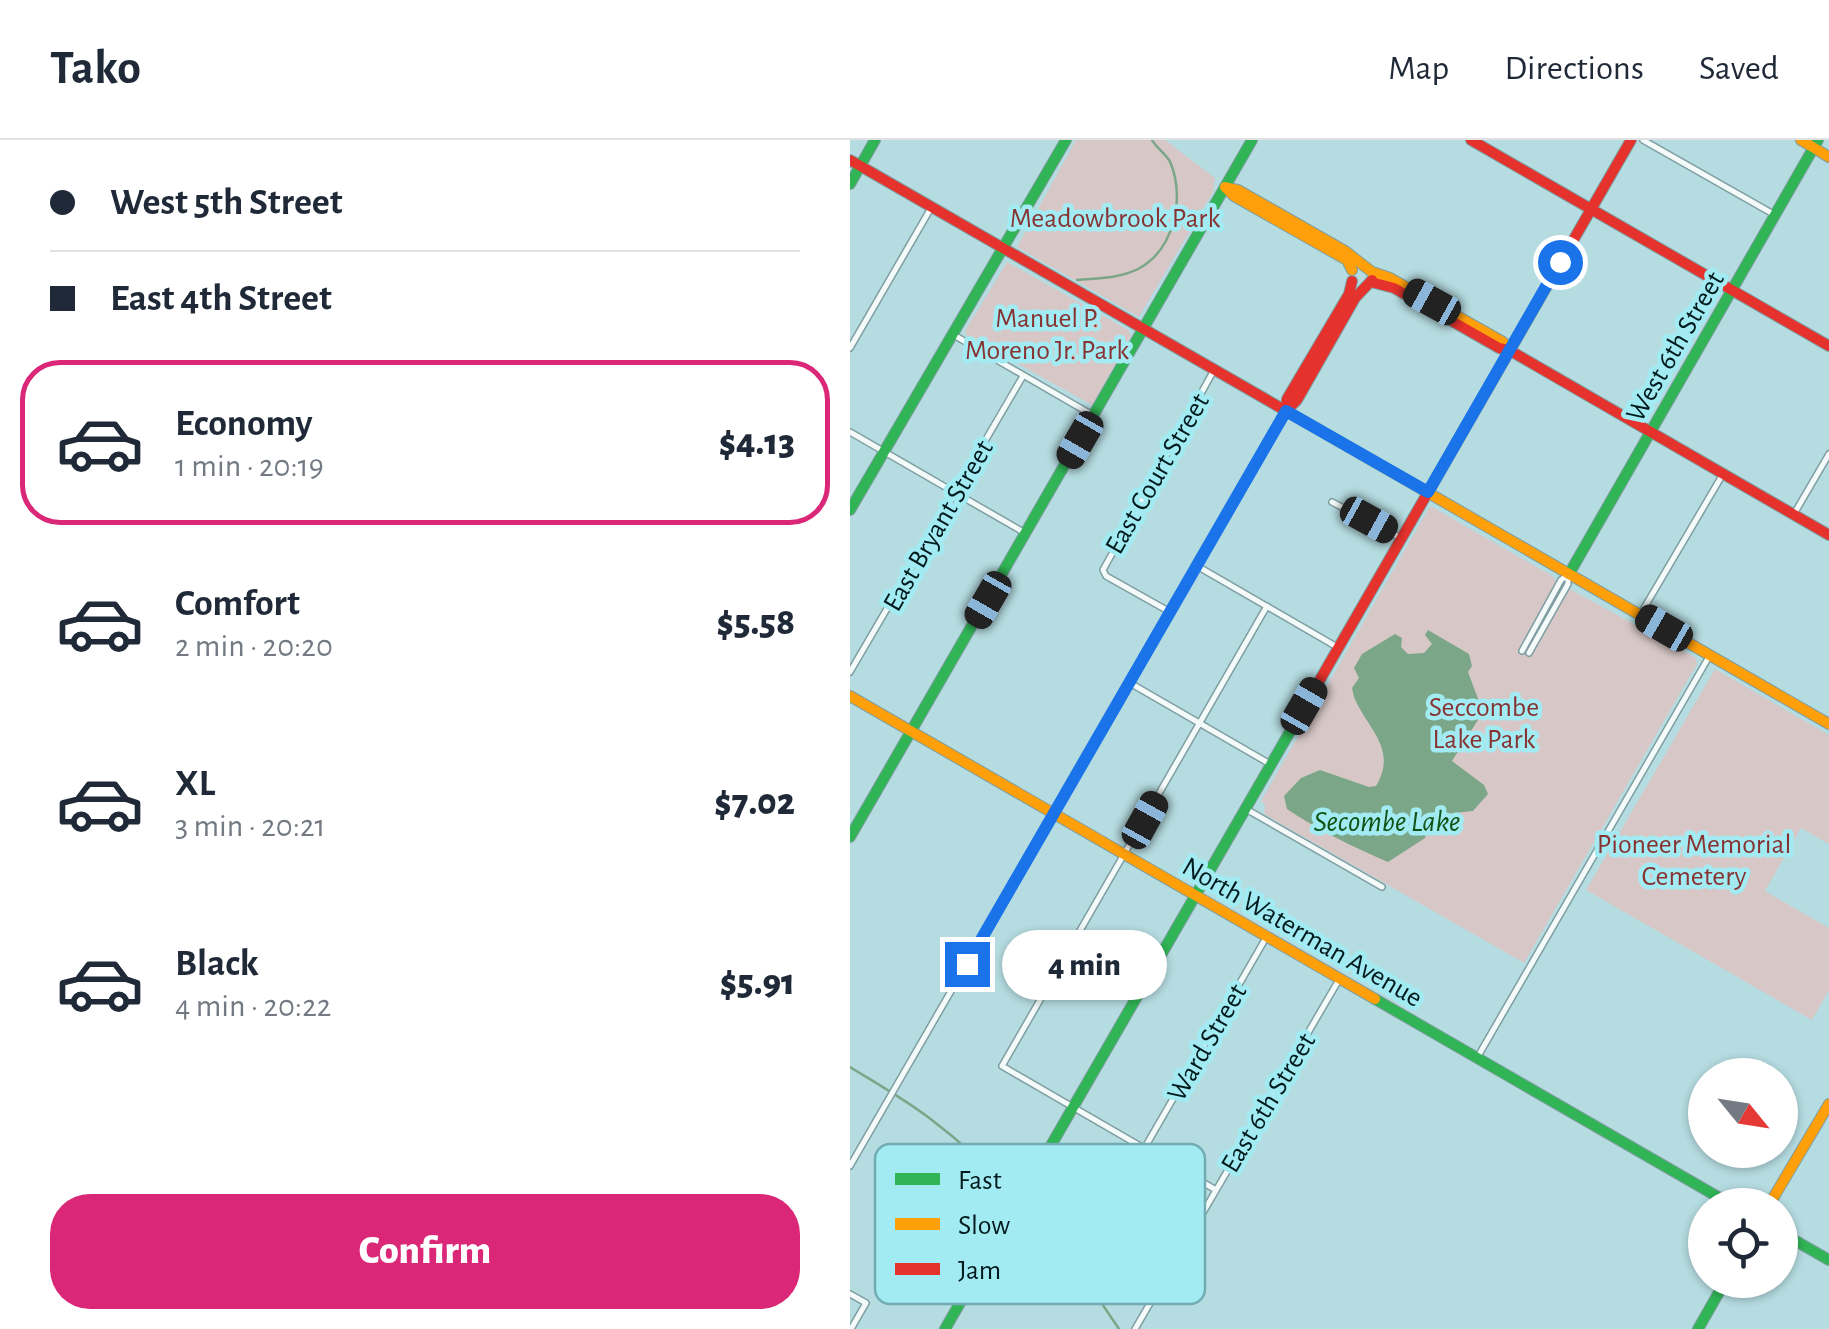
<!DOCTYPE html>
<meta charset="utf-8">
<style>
:root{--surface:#fff;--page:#f6f6f7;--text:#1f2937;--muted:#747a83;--line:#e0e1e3;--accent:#db2777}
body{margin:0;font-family:"Alegreya Sans",sans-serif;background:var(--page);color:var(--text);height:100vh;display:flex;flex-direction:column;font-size:38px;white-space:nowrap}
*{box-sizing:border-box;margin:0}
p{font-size:32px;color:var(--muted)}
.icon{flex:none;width:55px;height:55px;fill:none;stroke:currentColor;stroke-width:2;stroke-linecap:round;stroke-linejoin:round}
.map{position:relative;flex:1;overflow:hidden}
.drawer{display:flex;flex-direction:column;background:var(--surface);width:850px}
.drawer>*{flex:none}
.guide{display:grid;align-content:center;height:220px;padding:0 50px;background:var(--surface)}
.needle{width:65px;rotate:120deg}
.fabs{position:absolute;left:838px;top:918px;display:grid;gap:20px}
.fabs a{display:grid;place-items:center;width:110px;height:110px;border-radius:50%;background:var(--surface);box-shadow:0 2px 8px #0004;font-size:50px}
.end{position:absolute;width:45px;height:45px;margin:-22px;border:12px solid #1a73e8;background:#fff;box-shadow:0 0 0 5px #fff}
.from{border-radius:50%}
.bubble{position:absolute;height:70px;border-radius:35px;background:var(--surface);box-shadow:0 2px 8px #0004;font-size:32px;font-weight:800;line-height:70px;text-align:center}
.car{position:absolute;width:30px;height:60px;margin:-30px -15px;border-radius:12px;box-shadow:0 0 8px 2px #0007;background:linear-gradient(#222 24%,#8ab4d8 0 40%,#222 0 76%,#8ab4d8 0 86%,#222 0)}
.guide b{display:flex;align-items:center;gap:35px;height:95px;font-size:38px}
.guide b+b{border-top:2px solid var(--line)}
.guide i{width:25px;height:25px;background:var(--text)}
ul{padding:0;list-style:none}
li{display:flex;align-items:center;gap:30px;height:165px;margin:0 20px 15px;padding:0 30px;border:5px solid transparent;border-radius:40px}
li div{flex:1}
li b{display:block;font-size:38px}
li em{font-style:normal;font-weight:800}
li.on{border-color:var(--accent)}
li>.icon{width:90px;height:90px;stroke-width:1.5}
.primary-button{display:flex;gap:20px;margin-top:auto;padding:20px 50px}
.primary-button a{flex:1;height:115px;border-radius:40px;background:var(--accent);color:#fff;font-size:40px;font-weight:800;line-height:115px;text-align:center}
header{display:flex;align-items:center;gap:60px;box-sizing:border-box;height:140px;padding:0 50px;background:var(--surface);border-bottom:2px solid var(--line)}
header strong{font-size:48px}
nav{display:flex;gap:55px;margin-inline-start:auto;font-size:35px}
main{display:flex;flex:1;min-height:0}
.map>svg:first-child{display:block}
.green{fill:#d7c8c7}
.water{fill:#7ba687}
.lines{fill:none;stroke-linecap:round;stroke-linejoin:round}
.stream{stroke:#7ba687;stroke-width:2.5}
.street-casing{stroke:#7f9ea1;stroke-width:8}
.fast-casing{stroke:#7f9ea1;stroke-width:12}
.slow-casing{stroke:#7f9ea1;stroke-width:12}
.jam-casing{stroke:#7f9ea1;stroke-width:12}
.street{stroke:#f4fafa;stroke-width:5}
.fast{stroke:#30b455;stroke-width:10}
.slow{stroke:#ff9f0a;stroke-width:10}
.jam{stroke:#e5322d;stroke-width:10}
.route{stroke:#1a73e8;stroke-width:12}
.labels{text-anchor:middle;stroke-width:9;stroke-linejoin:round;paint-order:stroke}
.park-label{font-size:28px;fill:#863332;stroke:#a3ebf3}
.street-label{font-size:28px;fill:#001a1d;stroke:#a3ebf3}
.water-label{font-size:30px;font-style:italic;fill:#105315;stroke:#a3ebf3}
.key{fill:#a3ebf3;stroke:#72acb3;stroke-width:2.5}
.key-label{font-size:28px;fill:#001a1d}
</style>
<header>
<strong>Tako</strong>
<nav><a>Map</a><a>Directions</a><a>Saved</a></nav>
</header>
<main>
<section class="drawer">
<div class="guide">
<b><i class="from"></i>West 5th Street</b>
<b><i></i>East 4th Street</b>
</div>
<ul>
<li class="on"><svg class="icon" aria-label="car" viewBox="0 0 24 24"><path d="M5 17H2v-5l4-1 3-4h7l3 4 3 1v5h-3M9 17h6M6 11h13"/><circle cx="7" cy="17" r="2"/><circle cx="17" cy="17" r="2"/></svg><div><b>Economy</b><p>1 min · 20:19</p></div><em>$4.13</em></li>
<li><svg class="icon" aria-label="car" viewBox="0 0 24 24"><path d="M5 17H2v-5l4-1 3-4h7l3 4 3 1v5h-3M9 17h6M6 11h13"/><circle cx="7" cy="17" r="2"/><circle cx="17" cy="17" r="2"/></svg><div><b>Comfort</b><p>2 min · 20:20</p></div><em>$5.58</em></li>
<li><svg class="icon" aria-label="car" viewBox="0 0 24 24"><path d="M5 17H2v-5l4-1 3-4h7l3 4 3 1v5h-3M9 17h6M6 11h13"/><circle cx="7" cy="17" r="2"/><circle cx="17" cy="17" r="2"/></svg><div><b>XL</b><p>3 min · 20:21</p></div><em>$7.02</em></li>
<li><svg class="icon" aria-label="car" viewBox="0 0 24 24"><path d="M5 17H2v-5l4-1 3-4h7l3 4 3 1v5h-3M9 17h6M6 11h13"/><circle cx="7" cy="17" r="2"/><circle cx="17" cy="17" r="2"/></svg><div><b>Black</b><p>4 min · 20:22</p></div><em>$5.91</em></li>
</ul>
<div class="primary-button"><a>Confirm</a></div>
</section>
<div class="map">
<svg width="979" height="1189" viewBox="0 0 979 1189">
<rect width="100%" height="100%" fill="#b5dce1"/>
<path class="green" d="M226,0H315L365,38L363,52L289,177L167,107Z
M157,122L278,190L281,196L242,265L116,195L115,191Z
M582,367L704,437L705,441L846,518L847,524L674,823L414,674L415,664L411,661L579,368Z
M865,529L979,595V704L951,688L915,751L979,788V850L962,880L736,750Z"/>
<path class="water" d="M578,490L619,514L622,526L618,532L633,572L602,621L634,645L638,654L623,671L586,675L581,681L575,698L538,722C503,707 468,690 437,669L434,656L451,638L470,630L519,647L526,646C548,609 518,590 504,557L502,548L509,538L504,528L512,514L545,494L552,498L551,507L558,514L574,513L582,504L575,495Z"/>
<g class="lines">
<path class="stream" d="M227,140C247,138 268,139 288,129C324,110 335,59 321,24C318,15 307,9 302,0
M0,927C26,943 54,959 78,977C155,1035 217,1109 269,1189"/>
<g class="street-casing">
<path id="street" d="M793,0L925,75
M102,194L244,276
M0,208L81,68
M0,292L175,393
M482,362L551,398
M944,374L979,314
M347,426L487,507
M320,472L256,436L253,430L364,230
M790,475L873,334
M672,511L711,440L719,434
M679,513L718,444V437
M0,532L173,236
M280,543L420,624
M396,669L532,747
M627,918L860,515
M294,1009L417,796
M0,1026L436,271
M366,1050L152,926L417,466
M0,1154L16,1163L1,1189
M285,1189L490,838"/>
</g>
<g class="fast-casing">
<path id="fast" d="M0,44L25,0
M0,370L216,0
M719,434L968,0
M0,697L402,0
M525,859L882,1065
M930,1092L979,1120
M95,1189L460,557
M848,1189L876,1140"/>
</g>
<g class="slow-casing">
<path id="slow" d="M951,0L979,17
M375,47L388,50L495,111L522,132L540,138L653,202L658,209
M376,48L384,56L497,120L502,130
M511,314L979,584
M0,556L525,859
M919,1065L979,964"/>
</g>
<g class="jam-casing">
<path id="jam" d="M621,0L979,206
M0,20L511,314
M521,142L544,148L649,208L659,210L979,395
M436,270L437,259L499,154L502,141
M436,271L447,260L505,158L522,140
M460,557L781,0"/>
</g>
<use href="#street" class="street"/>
<use href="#fast" class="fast"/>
<use href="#slow" class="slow"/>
<use href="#jam" class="jam"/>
</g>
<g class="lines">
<path class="route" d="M117,824L436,271L578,352L710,122"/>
</g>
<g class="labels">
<g class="park-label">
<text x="265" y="87">Meadowbrook Park</text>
<text x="197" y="187">Manuel P.<tspan x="197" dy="32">Moreno Jr. Park</tspan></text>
<text x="634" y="576">Seccombe<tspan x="634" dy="32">Lake Park</tspan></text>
<text x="844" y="713">Pioneer Memorial<tspan x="844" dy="32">Cemetery</tspan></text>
</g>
<g class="street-label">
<text transform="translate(824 206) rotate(-60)" y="10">West 6th Street</text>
<text transform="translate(306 333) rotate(-60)" y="10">East Court Street</text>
<text transform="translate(87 385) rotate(-60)" y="10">East Bryant Street</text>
<text transform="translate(453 791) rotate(30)" y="10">North Waterman Avenue</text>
<text transform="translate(356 902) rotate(-60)" y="10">Ward Street</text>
<text transform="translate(417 962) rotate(-59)" y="10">East 6th Street</text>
</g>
<g class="water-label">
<text x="537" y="691">Secombe Lake</text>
</g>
</g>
<rect x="25" y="1004" width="330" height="160" rx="15" class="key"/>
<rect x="45" y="1033" width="45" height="12" fill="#30b455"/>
<rect x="45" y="1078" width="45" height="12" fill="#ff9f0a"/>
<rect x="45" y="1123" width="45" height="12" fill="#e5322d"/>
<g class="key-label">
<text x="108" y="1049">Fast</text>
<text x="108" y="1094">Slow</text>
<text x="108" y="1139">Jam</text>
</g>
</svg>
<div class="fabs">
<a><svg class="needle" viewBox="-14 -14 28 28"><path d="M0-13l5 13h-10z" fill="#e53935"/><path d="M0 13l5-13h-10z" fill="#747a83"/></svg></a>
<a><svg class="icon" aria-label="locate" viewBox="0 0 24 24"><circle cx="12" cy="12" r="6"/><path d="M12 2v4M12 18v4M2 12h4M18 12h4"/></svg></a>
</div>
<i class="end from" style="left:710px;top:122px"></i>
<i class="end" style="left:117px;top:824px"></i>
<div class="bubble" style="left:152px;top:790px;width:165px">4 min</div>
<i class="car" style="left:582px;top:162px;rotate:299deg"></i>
<i class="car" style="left:230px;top:300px;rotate:210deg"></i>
<i class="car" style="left:519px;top:380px;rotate:119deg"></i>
<i class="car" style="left:138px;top:460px;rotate:210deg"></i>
<i class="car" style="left:814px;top:488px;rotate:300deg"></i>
<i class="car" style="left:454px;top:566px;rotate:30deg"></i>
<i class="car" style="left:295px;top:680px;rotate:29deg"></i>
</div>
</main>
